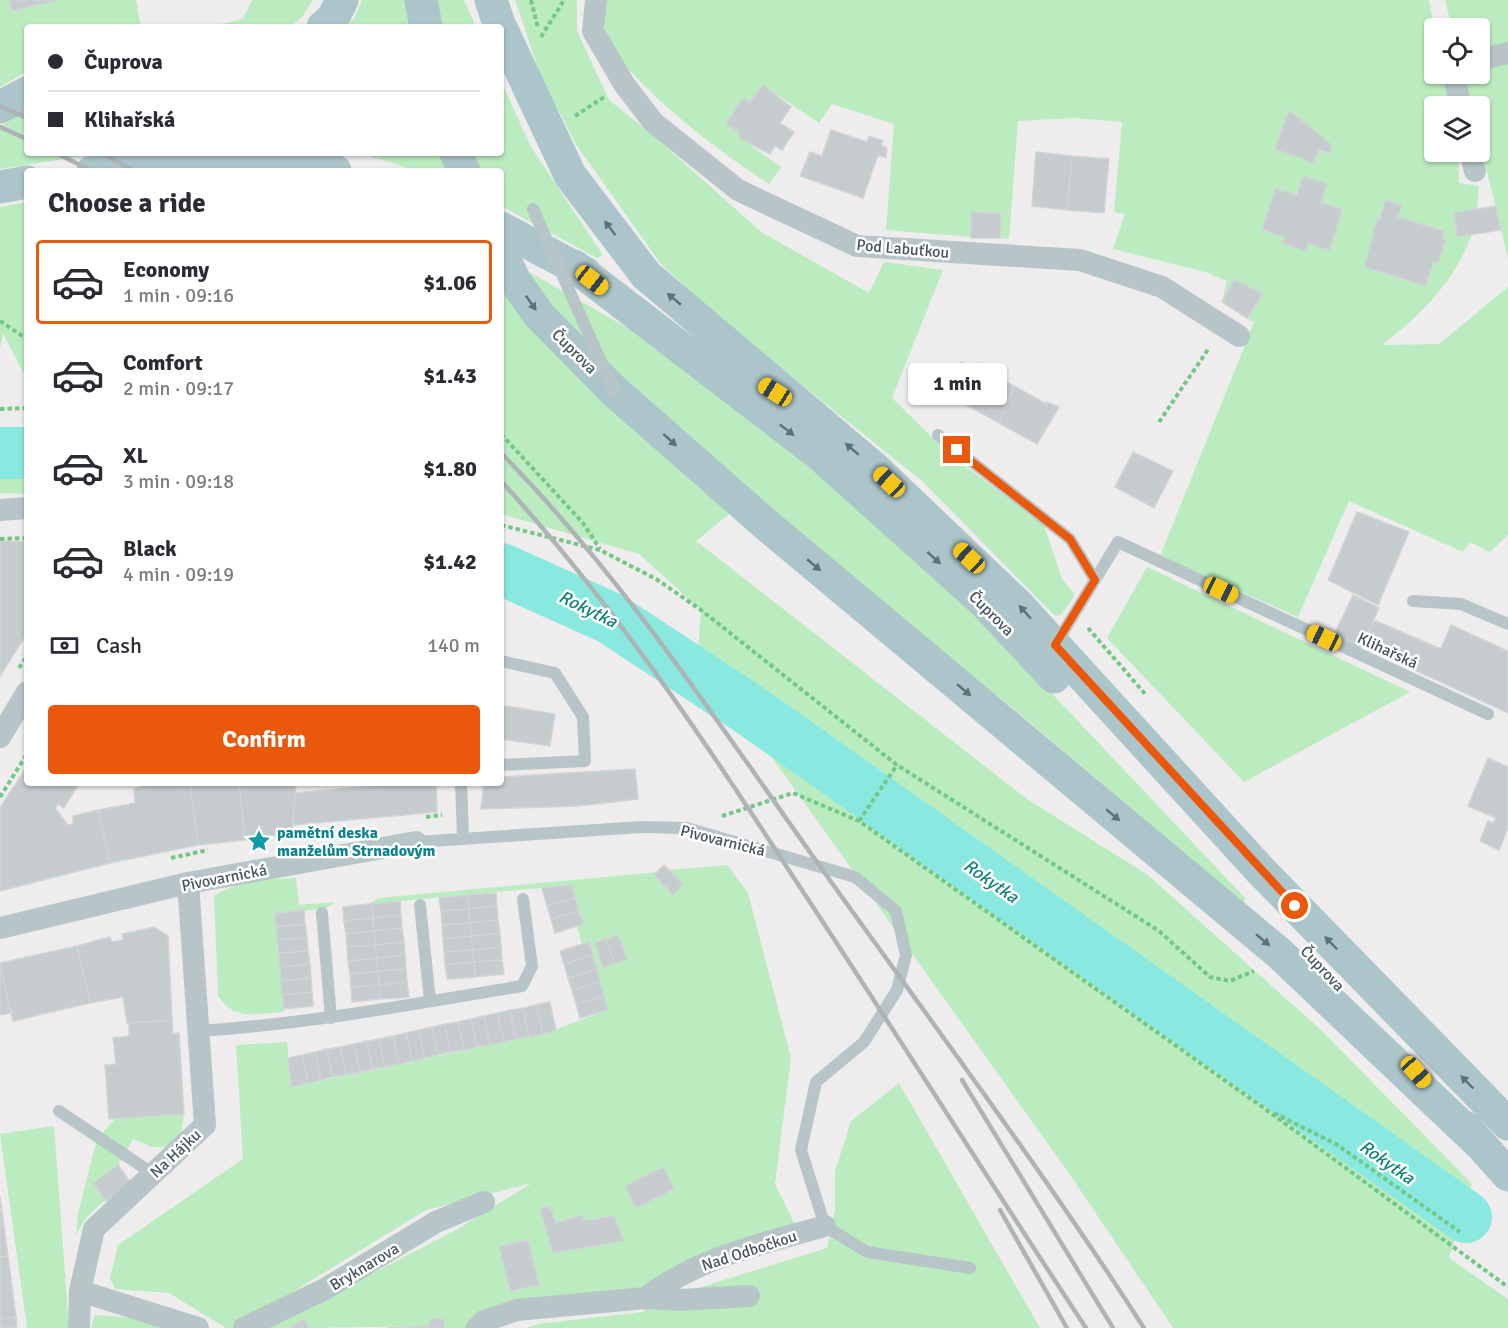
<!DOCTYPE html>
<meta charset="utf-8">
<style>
:root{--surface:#fff;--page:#f2f2f3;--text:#2b2b33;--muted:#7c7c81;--line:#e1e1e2;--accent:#ea580c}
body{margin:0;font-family:Signika,sans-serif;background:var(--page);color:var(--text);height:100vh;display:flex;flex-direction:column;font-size:22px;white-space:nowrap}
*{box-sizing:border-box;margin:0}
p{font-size:20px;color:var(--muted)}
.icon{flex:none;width:33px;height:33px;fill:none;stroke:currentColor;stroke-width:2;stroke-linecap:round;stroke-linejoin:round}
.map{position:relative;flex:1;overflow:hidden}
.sheet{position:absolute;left:24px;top:168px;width:480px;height:618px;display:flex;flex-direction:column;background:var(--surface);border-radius:6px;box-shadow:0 2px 4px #0004}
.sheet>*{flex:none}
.hud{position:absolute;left:24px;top:24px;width:480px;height:132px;border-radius:6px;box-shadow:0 2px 4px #0004;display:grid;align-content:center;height:132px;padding:0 24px;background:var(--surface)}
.buttons{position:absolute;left:1424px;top:18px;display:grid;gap:12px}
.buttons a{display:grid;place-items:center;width:66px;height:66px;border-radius:6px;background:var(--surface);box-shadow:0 2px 4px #0004;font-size:30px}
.end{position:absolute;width:27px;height:27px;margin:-14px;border:8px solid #ea580c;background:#fff;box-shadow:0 0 0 3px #fff}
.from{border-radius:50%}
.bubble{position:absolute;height:42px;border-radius:6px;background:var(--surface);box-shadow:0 2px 4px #0004;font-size:20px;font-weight:700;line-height:42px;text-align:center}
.car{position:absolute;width:18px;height:36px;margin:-18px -9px;border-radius:8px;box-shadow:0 0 4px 2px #0007;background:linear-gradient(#f5c518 24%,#345 0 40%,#f5c518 0 76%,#345 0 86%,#f5c518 0)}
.hud b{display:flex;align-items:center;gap:21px;height:57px;font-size:22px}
.hud b+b{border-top:2px solid var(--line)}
.hud i{width:15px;height:15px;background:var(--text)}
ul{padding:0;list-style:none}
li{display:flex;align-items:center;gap:18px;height:84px;margin:0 12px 9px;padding:0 12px;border:3px solid transparent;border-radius:6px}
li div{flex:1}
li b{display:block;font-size:22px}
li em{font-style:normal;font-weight:700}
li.on{border-color:var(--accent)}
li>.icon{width:54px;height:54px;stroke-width:1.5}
h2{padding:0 24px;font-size:27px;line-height:72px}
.pay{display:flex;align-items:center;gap:15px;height:66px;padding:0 24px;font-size:22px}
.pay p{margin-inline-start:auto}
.action{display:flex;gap:12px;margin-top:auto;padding:12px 24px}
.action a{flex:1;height:69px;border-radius:6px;background:var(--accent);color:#fff;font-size:24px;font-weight:700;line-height:69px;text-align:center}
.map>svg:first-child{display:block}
.green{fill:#baecbf;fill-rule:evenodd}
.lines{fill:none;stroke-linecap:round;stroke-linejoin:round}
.river{stroke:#89e8df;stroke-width:52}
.building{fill:#c6cbce;stroke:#d0d4d7;stroke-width:1.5}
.path{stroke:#74c885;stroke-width:4;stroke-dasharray:4.5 3;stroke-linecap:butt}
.service{stroke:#b7c5c8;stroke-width:12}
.minor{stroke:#b7c5c8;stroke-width:22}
.primary{stroke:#acc5ca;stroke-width:33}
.rail{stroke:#aeb4b6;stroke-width:4.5}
.service-bridge{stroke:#b7c5c8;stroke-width:12}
.oneway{fill:#5f7174}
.route{stroke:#ea580c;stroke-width:8}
.labels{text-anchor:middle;stroke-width:5;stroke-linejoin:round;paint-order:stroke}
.street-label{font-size:16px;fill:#455558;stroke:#fff}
.culture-label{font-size:16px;font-weight:bold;fill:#0d838f;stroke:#fff;text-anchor:start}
.water-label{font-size:18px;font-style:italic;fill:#118378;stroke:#fff}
</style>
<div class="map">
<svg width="1508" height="1328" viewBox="0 0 1508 1328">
<rect width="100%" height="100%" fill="#efeced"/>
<path class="green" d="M0,0H9L12,11L58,0H136L141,27H27V71L0,87Z
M252,0H313L302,17L290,27H210L243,19Z
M362,0H464L476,27H344L354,19Z
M515,0H577V31L609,100L655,137L761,232L869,293L884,262L943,270L892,398L949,454L1044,525L1062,579L1075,595L1062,614L1055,616L922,481L722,321L661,264L577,146L541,77Z
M607,0H1429L1434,28V74H1443L1450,106H1434V152H1458L1459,183L1479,186L1477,209L1454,213L1457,236L1472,234C1455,281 1421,315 1382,345L1439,344L1508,287V535L1490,552L1470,542L1463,552L1349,501L1298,617L1160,556L1255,320L1253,322L1247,318L1263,294L1234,279L1222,302L1227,281L1206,272L1113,249L1125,214L1114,212L1122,122L1075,118L1018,121L1009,239L1000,238L1001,213L973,212L972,237L886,230L894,124L832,104L819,123L763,85L750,102L743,98L726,123L739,133L740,138L781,167L769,184C722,153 679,121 640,81C629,70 614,56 608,41C603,29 606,13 607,0ZM1289,110L1332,145L1329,153L1319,150L1314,162L1276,149ZM1303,176L1326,184L1321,203L1342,209L1330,250L1308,244L1305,251L1282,243L1284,237L1263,229L1275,189L1297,195ZM1385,201L1402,205L1398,217L1444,231L1442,239L1446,241L1438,263L1433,262L1426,286L1365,267L1377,218L1380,219Z
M1445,0H1508V258L1479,138V106H1471L1463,74H1479V28H1452Z
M501,81L531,147L603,255L597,258L501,206V171H419L358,153H501Z
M27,112V153H101L0,169V126Z
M27,202V380L3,333L0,349V207Z
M501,256L647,339L734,405L904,544L1040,681L1246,899L1243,903L1020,714L891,611L755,493L696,541L1027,799L1148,875L1322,1031L1472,1184L1449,1258L1508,1299V1328H1173L1068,1172L698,654L701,610L639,554L501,514Z
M27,436V494L0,493V437Z
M1147,567L1410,692L1244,782L1107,638Z
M727,865L748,893L791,1058L775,1184L797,1229L657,1284L466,1328H444L443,1319H430V1326L309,1328L304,1319L288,1328H267L456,1230L532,1183L426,1210L234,1328H226L169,1293L115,1289L110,1278L118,1245L243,1159L236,1045L287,1042L291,1087L543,1034L608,1010L588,942L582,944L577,926L583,924L572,885L368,904L379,898L658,872L654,875L673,895L683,885L669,870ZM663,1168L674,1189L636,1207ZM550,1206L556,1223L581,1216L583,1221L595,1218L618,1224L624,1241L553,1253L540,1209ZM527,1240L539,1284L511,1291L499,1247Z
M296,878L299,905L336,902L326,908L275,914L284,1012C257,1013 235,1022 218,996L214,896C238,880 268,879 296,878Z
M899,1083L1040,1328H526L538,1324L642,1312L663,1292L682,1293L827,1248L835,1210V1171L851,1121Z
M184,1114L181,1134L169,1147H152L133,1139L118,1165L93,1182L105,1200L86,1218L76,1235L78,1214L97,1139L116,1118Z
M54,1126L69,1328H27L0,1134Z
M95,1315L144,1319L175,1328H91Z"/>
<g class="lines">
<path class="river" d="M0,453H27
M501,569L610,618L750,710L1466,1217"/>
</g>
<path class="building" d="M9,0H58L12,11Z
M763,85L791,107L780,123L794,132L782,150L775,146L770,154L739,138V133L726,123L743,98L750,102Z
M1289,110L1332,145L1330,153L1319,150L1314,163L1275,149Z
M831,130L867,142L869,136L883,141L881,145L887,148L886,158L878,155L863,198L800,176L810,152L822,156Z
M1036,152L1072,156L1067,210L1032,206Z
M1072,156L1109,159L1104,213L1067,210Z
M1303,176L1327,184L1321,203L1342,209L1330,250L1308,244L1306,251L1282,243L1284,237L1262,230L1275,189L1297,195Z
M1385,200L1402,205L1398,217L1444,231L1442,239L1446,240L1438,263L1433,262L1426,286L1365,267L1377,218L1380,219Z
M1495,206L1501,230L1457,237L1454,213Z
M971,212L1001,213L1000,238H971Z
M1234,279L1263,294L1247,318L1222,302Z
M961,362L974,369L977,363L990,370L989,373L1014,386L999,423L957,400L965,385L953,379Z
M1014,386L1046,404L1047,402L1059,407L1037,444L999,423Z
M1133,452L1173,471L1154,508L1115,487Z
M1357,512L1409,532L1378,605L1328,580Z
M0,541L27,542V633L0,676Z
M1353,595L1379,608L1359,651L1332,639Z
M1374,620L1441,649L1451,625L1508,651V713L1363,646Z
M501,705L555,714L550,746L501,739Z
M1488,758L1508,767V828L1499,850L1480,841L1488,821L1493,823L1496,818L1468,806Z
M27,766V783H70L77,787L64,808L58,804L55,808L68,825L73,824V816L98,810L110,863L0,891V808Z
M635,769L638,799L578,806L481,809L484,783H501V777Z
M154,783H177L178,786L190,784L198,845L110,863L98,810L135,803L134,789Z
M239,783H296L292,835L245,840Z
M239,783L245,840L198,845L190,784Z
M404,783H436L437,812L293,825L295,793Z
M664,865L683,885L673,895L654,875Z
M572,885L575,898L547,906L542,888Z
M496,893L497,906L469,909L468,895Z
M468,895L469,909L441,911L439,898Z
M575,898L579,911L551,919L547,906Z
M400,901L401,915L373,918L372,904Z
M368,904H372L373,918L344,921L343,907Z
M497,906L498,920L470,923L469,909Z
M469,909L470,923L442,925L441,911Z
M304,910L305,924L276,927L275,913Z
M579,911L583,924L555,933L551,919Z
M401,915L402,928L374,931L373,918Z
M373,918L374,931L346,934L344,921Z
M498,920L500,933L471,936L470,923Z
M470,923L471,936L443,939L442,925Z
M305,924L307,938L277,940L276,927Z
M154,927L168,936L172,1020L127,1023L123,997L90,1003L77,946L110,937L112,942L123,940L122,934Z
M402,928L404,942L375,945L374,931Z
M374,931L375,945L347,947L346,934Z
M500,933L501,947L473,950L471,936Z
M618,935L627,960L615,963L606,939Z
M471,936L473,950L444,952L443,939Z
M307,938L308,951L279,953L277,940Z
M606,939L615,963L603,968L595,943Z
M404,942L405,955L377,958L375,945Z
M589,942L593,955L564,964L560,951Z
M375,945L377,958L348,961L347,947Z
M77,946L90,1003L13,1021L0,963Z
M501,947L502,960L474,962L473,950Z
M473,950L474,962L445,965L444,952Z
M308,951L310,964L280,967L279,953Z
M405,955L406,969L378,971L377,958Z
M593,955L597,969L568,978L564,964Z
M377,958L378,971L350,974L348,961Z
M502,960L504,974L475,977L474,962Z
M474,962L475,977L447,979L445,965Z
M0,963L11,1013L0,1015Z
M310,964L311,978L281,981L280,967Z
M406,969L407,982L379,985L378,971Z
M597,969L600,982L572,990L568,978Z
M378,971L379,985L351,987L350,974Z
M311,978L312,992L282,995L281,981Z
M407,982L409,997L380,999L379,985Z
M600,982L604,996L576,1004L572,990Z
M379,985L380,999L352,1002L351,987Z
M312,992L313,1006L284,1009L282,995Z
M604,996L608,1010L580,1018L576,1004Z
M550,1002L556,1030L543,1034L536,1005Z
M536,1005L543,1034L529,1037L523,1008Z
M523,1008L529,1037L516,1039L510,1010Z
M510,1010L516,1039L504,1042L497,1013Z
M497,1013L504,1042L490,1045L484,1016Z
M484,1016L490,1045L477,1047L471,1019Z
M471,1019L477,1047L464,1050L458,1022Z
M172,1020L173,1034L179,1033L184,1114L109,1119L105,1065L116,1064L113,1038L129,1036V1023Z
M458,1022L464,1050L451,1052L445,1024Z
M445,1024L451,1052L438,1055L432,1027Z
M432,1027L438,1055L425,1058L419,1030Z
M419,1030L425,1058L412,1061L406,1033Z
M406,1033L412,1061L399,1064L393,1036Z
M393,1036L399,1064L385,1067L379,1039Z
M379,1039L385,1067L373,1069L367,1041Z
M367,1041L373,1069L360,1072L354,1044Z
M354,1044L360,1072L347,1075L340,1047Z
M340,1047L347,1075L333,1077L327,1049Z
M327,1049L333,1077L321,1080L315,1052Z
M315,1052L321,1080L308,1083L302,1055Z
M302,1055L308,1083L291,1087L288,1058Z
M118,1165L131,1183L106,1201L93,1183Z
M663,1167L674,1189L636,1208L625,1186Z
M0,1196L8,1256L0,1257Z
M550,1206L556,1223L582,1215L583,1221L614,1216L624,1241L553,1253L540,1209Z
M528,1240L539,1285L510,1291L499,1247Z
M8,1256L16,1317L0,1319V1257Z
M16,1317L17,1328H0V1319Z
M304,1319L309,1328H289Z
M430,1319H444V1328H386L430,1326Z"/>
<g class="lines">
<path class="path" d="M531,0L538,28
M541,37L564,0
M575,116L604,97
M0,321L27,339
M0,409L27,408
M1159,422L1209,348
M501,434L583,523L600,549
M501,525L600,550L656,579L701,610L897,765L1159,931L1210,977L1230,981L1254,971
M0,539L27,538
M1088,628L1146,695
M19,668L27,656
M0,797L27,754
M722,816L793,793L859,821L1268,1111L1508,1287
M426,817L442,815
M859,821L897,765
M171,858L208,850
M1274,1113L1336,1144L1460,1232"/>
<path class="service" d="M938,435L1070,539L1095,580
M1413,601L1461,604L1508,624
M1056,644L1118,542L1488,714
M501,661L555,673L583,717L585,761L501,765
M461,783L463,837
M416,842L641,827L687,828L855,877L896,911L906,955L897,990L864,1042L816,1082L801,1150L825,1226L867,1252L970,1268
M420,905L430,1001
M322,913L331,1018
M198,1031C307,1024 414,1004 522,986L532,966L523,899
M59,1111L152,1173"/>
<path class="minor" d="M596,0L593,31L624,84L653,122L738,190L857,246L1080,260L1162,287L1239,336
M1479,60L1508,53
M1453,74L1461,106
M1470,152L1475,171
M0,510L27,508
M0,737L27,692
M0,928L188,883L416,842
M80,1291L198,1328
M645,1298C702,1256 758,1245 825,1226
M79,1328L80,1291L94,1229L205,1125L188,883
M244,1328L325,1289L436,1222L484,1202
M477,1328L484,1321L517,1310L645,1298L680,1300L749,1296"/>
<path class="primary" d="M421,0L426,27
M491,0L500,27
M323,27L333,18L342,0
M501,28L570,175L646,275L873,467L1017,604L1262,872L1508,1124
M0,107L27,93
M456,153L464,171
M93,171C174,158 254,161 335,171
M0,187L27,182
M501,228L585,273
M501,253L515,281L539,315L614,391L769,527L1279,953L1479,1143
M574,266L819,454L984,602L1054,677
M1465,1127L1508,1175"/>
<path class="rail" d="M0,106L27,118
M0,127L27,139
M56,153L92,171
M101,153L134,171
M501,453C625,579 722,729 824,872C932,1023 1044,1172 1144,1328
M501,481C611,601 701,735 790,872C890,1023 986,1176 1086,1328
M962,1080L1113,1328
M1000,1210L1067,1328"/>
<path class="service-bridge" d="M533,209L614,391"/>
</g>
<defs><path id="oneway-solid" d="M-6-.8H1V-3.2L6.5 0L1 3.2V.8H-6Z" transform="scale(1.5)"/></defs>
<g class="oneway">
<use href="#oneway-solid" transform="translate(610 228) rotate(-127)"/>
<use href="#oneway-solid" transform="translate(674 299) rotate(-140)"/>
<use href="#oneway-solid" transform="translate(531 303) rotate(55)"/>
<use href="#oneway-solid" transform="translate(787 430) rotate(38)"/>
<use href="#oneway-solid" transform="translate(670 440) rotate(42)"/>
<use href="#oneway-solid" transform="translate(852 449) rotate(-139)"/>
<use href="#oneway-solid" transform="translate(934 558) rotate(42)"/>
<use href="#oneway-solid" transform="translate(814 565) rotate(40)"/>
<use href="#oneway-solid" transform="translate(1025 612) rotate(-132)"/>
<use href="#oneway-solid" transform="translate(964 690) rotate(40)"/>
<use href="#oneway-solid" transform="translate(1113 815) rotate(40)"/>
<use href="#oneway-solid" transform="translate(1263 940) rotate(40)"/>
<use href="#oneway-solid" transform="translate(1331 943) rotate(-134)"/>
<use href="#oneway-solid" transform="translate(1467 1082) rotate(-134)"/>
</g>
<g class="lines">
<path class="route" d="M957,450L1070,539L1095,580L1055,645L1295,906"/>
</g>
<defs>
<g id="sight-bare" transform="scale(1.8)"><path d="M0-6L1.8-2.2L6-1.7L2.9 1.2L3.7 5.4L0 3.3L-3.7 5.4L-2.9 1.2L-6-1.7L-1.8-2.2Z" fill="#0f9aa8" stroke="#fff" stroke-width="2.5" paint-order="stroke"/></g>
</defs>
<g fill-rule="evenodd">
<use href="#sight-bare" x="259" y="841"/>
</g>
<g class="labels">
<g class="street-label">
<text transform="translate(903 248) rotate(5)" y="6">Pod Labuťkou</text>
<text transform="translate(575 351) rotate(45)" y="6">Čuprova</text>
<text transform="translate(992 613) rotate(45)" y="6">Čuprova</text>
<text transform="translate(1388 650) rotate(25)" y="6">Klihařská</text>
<text transform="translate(723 840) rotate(14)" y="6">Pivovarnická</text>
<text transform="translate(224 877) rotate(-11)" y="6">Pivovarnická</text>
<text transform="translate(1323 968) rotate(47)" y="6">Čuprova</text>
<text transform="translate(175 1153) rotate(-43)" y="6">Na Hájku</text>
<text transform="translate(749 1250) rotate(-18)" y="6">Nad Odbočkou</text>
<text transform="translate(364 1266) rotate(-31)" y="6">Bryknarova</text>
</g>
<g class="culture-label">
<text x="277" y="838">pamětní deska<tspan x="277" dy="18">manželům Strnadovým</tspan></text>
</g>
<g class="water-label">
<text transform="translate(588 609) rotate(26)" y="6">Rokytka</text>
<text transform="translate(991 881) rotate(35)" y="6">Rokytka</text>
<text transform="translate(1387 1162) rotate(35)" y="6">Rokytka</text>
</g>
</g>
</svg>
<div class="buttons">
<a><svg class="icon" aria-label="locate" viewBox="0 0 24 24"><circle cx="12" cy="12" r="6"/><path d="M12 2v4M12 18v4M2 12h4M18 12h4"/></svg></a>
<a><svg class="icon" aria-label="layers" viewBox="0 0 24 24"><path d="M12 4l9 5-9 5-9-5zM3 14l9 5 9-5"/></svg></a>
</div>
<i class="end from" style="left:1295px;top:906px"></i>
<i class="end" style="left:957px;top:450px"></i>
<div class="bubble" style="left:908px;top:363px;width:99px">1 min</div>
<i class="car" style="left:592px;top:280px;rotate:128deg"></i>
<i class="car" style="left:775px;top:392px;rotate:302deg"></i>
<i class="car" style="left:889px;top:482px;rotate:313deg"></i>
<i class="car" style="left:969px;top:558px;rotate:313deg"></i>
<i class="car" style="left:1221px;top:590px;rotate:115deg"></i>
<i class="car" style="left:1324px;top:638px;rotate:295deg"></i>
<i class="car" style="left:1416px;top:1072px;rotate:138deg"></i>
<div class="hud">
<b><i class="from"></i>Čuprova</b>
<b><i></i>Klihařská</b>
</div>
<section class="sheet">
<h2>Choose a ride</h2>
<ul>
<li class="on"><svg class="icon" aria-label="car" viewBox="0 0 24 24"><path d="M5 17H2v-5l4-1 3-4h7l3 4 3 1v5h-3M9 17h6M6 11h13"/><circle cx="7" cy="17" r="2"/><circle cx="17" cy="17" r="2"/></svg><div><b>Economy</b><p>1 min · 09:16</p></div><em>$1.06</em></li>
<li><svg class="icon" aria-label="car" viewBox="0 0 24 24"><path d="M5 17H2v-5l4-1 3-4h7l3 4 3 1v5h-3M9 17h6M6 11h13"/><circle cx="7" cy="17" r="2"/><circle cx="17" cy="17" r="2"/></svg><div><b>Comfort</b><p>2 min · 09:17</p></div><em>$1.43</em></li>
<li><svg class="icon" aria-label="car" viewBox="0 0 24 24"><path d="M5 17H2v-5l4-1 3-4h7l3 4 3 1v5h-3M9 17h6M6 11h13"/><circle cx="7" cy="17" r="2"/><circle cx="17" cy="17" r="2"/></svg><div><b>XL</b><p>3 min · 09:18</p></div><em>$1.80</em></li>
<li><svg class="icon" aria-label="car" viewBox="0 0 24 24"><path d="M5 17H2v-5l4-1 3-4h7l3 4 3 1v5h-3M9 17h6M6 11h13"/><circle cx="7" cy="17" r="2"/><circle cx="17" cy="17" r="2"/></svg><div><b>Black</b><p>4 min · 09:19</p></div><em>$1.42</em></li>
</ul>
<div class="pay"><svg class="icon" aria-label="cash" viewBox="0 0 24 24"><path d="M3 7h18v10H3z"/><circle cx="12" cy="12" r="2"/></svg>Cash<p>140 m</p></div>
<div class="action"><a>Confirm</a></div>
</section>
</div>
